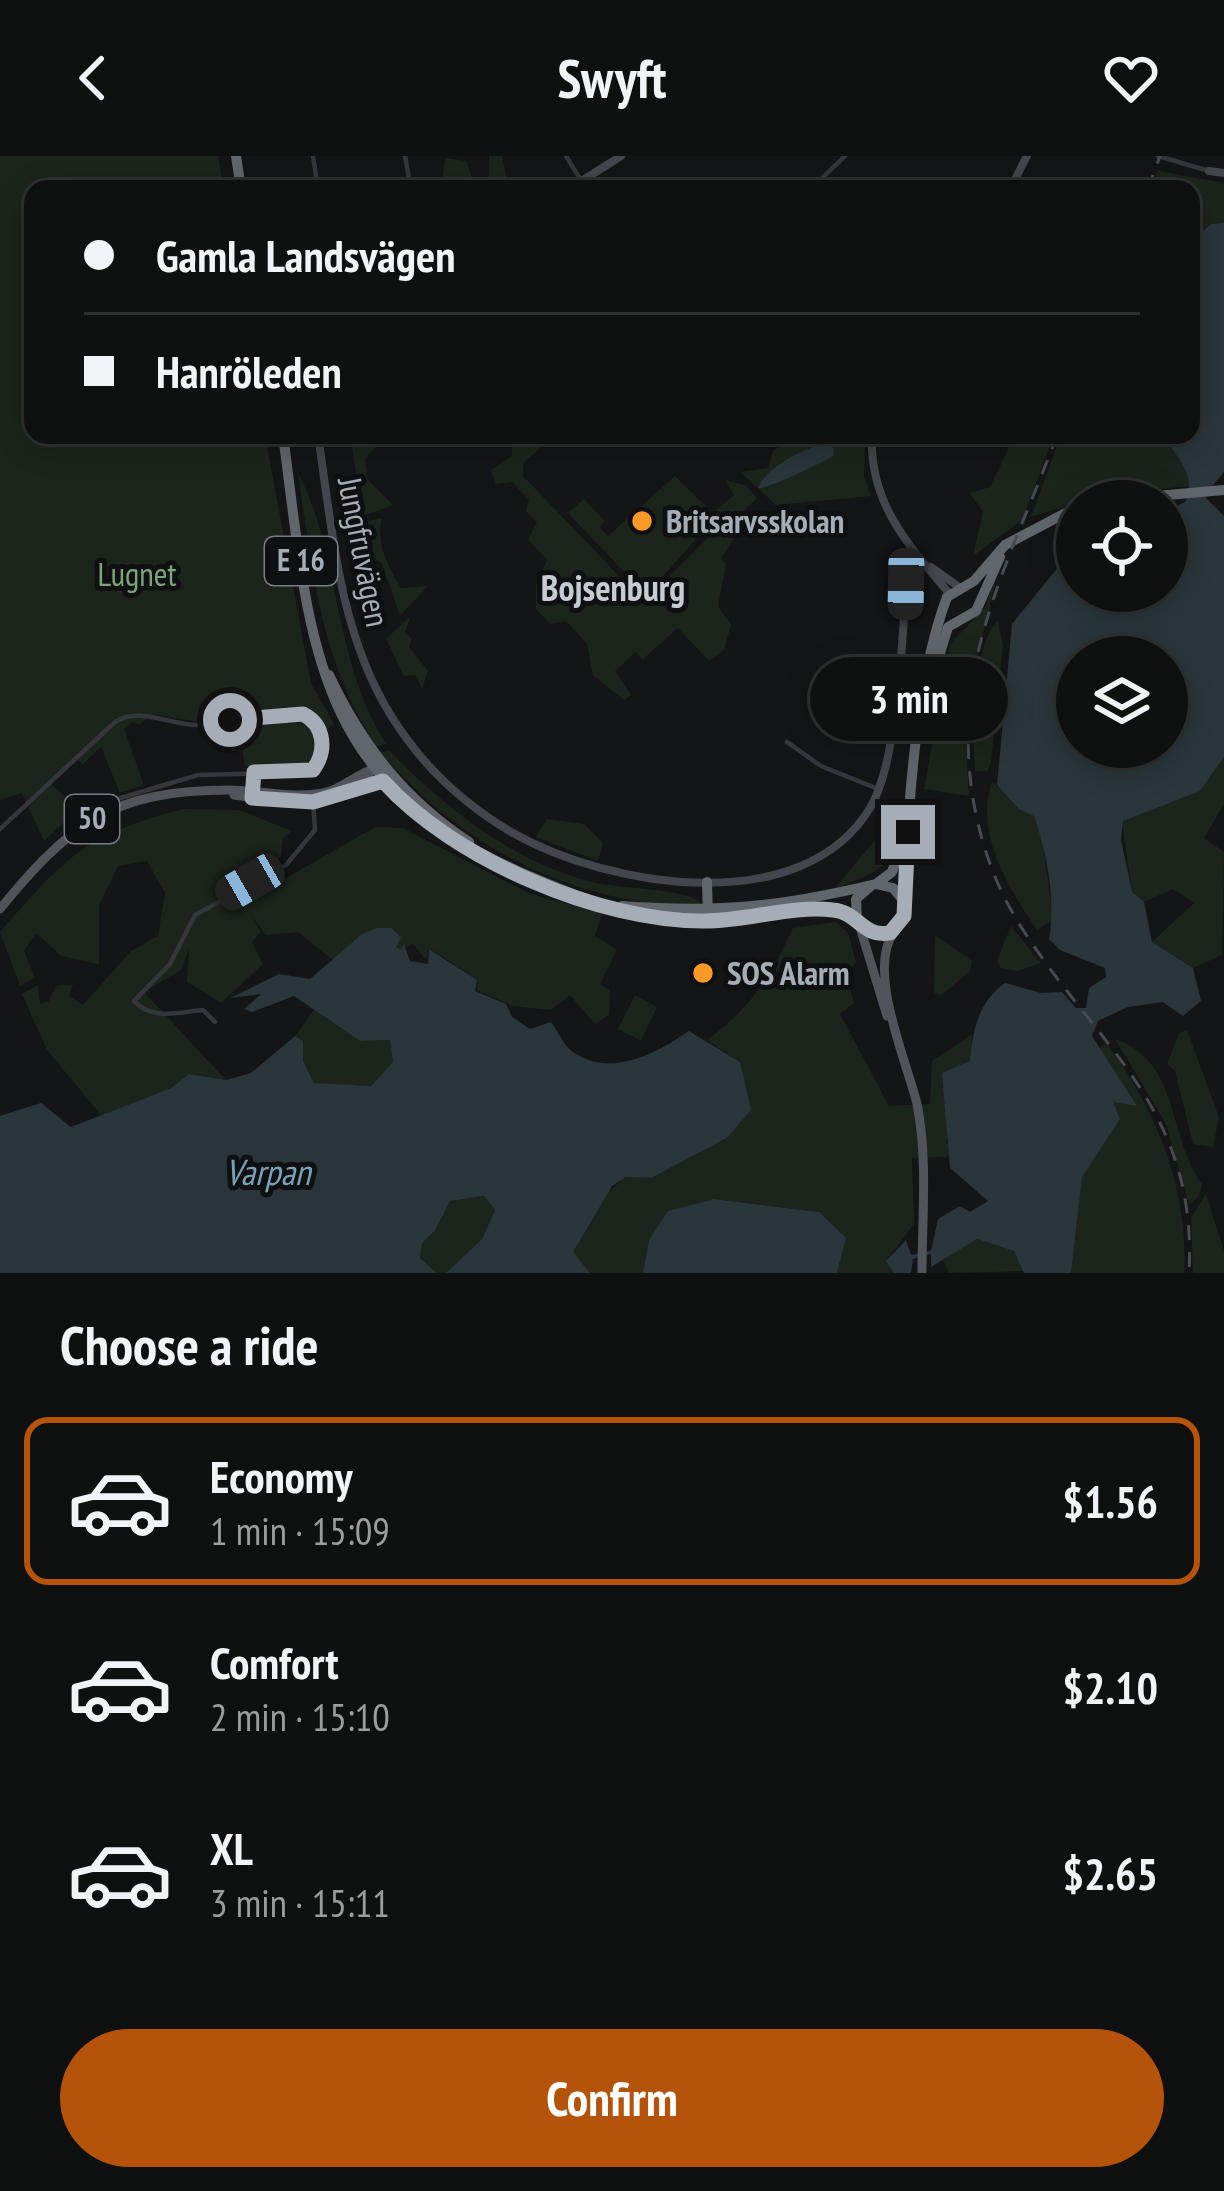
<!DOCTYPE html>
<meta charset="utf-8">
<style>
:root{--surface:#0f1010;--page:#181919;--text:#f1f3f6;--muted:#9b9d9f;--line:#2f3030;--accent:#b45309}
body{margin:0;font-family:"PT Sans Narrow",sans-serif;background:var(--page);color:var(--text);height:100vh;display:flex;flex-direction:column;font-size:45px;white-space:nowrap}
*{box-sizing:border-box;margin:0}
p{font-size:39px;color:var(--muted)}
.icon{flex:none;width:66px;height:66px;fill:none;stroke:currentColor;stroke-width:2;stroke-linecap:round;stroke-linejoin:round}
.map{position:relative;height:1117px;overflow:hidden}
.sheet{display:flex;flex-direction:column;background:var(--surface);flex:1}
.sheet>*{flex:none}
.hud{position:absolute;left:24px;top:24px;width:1176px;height:264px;border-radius:24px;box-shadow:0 6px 30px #0003,0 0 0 3px var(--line);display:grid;align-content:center;height:264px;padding:0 60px;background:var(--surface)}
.controls{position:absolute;left:1056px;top:324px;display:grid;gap:24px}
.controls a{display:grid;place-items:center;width:132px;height:132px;border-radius:50%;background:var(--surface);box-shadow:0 6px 30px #0003,0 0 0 3px var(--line);font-size:60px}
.end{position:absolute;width:54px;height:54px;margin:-27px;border:15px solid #a5adb7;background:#111;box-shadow:0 0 0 6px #111}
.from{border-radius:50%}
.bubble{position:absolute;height:84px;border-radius:42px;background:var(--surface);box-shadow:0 6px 30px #0003,0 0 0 3px var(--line);font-size:39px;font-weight:700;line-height:84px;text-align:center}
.car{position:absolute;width:36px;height:72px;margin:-36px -18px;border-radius:15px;box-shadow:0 0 9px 3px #0007;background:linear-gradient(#222 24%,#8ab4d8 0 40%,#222 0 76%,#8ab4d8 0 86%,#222 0)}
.hud b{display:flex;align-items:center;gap:42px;height:114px;font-size:45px}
.hud b+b{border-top:3px solid var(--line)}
.hud i{width:30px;height:30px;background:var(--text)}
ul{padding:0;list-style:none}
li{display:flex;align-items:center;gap:36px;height:168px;margin:0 24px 18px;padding:0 36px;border:6px solid transparent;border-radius:24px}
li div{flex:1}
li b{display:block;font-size:45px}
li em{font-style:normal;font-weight:700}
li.active{border-color:var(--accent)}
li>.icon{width:108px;height:108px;stroke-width:1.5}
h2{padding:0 60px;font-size:54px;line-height:144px}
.cta{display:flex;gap:24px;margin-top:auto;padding:24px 60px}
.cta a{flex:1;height:138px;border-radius:72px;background:var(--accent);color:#fff;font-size:48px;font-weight:700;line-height:138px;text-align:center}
header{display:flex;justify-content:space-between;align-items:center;height:156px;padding:0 60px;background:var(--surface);font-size:54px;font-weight:700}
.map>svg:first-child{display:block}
.green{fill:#1c251c}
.water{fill:#2a363b;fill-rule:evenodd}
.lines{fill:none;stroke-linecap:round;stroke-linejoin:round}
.street{stroke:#35373c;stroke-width:4.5}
.secondary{stroke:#43464c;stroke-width:8}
.primary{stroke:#51545b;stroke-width:9}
.highway{stroke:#61666d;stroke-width:10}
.rail{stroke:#484b51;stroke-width:3;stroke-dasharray:15 12;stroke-linecap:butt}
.route{stroke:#a5adb7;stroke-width:15}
.poi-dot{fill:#fc9927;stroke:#0f1011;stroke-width:4.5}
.labels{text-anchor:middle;stroke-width:10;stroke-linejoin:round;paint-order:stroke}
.shield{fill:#0f1011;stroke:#787e85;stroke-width:3}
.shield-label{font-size:30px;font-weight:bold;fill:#a5adb7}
.poi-label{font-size:33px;font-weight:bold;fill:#a5adb7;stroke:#0f1011;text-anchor:start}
.street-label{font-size:33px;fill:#a5adb7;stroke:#0f1011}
.park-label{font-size:33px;fill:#7ea47b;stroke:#0f1011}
.neighbourhood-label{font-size:36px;font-weight:bold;fill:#c7ccd3;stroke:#0f1011}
.water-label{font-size:36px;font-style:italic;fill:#7aa1b5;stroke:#0f1011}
</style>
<header><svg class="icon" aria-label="back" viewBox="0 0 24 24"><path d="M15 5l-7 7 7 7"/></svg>Swyft<svg class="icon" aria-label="heart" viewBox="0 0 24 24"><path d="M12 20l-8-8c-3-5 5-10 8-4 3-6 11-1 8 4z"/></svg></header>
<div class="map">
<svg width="1224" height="1117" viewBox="0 0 1224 1117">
<rect width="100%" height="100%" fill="#141516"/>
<path class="green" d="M0,0H218L224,33H33V279H265L311,527L334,568L315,583L316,603L303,613L245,610L236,559L199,566L153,558L139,569L133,566L124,573L144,629L120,637L101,591L83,608L76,603L51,628L78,653L44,685L22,637L0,644Z
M489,0H502L509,33H441L445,2L466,5L473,24L489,32Z
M1158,15L1224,27V67L1210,68L1191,84V33H1152Z
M381,279L385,281L365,303L368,324L393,349L363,360L352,291Z
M511,279H556L523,307V320L644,446L709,380L715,355L734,339L725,324L745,329L757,342L733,364L742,371L721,402L726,408L718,450L731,469L724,494L709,505L678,472L642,504L636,496L615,515L631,539L624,544L593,519L587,488L566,465L550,468L536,453V430L547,404L528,384L537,366L526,355L529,344L512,326L496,328L491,314L512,300Z
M795,279H865L864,321L871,340L776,349L740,316L768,312L773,295Z
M1015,279H1054L1022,364L973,400L983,356L970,337L990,331Z
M1061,279H1164L1185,308L1191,330L1105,338L1031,361Z
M298,317C341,398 332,503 386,588L377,591C320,506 313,416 298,317Z
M675,320L712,356L705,373L646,439L568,357L584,343L605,365L599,371L608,380Z
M382,362C376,389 387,408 401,432L428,430L400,460L382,408L375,403L353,408L363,397L360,367Z
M998,416L964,556L969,640L924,633L950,488L985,451Z
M411,460L405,476L412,483L409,491L428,515L422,533L415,519L404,520L386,483Z
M998,465L1003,490L991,607L987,615H975C972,579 971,490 998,465Z
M389,594C444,651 513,706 592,726C619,733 682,732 701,746L697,751C572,747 462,692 381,597Z
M1224,601V648L1204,682L1224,696L1222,799L1193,812L1152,786L1194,747L1173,733L1144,746L1132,736L1122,666L1155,648L1174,646Z
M992,626L1034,660L1043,687L1053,764L1037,774C1009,733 974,677 992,626Z
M183,653L239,654L292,675L283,682L281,701L261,716L264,726L288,721L375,671L403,672L528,737L602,757L595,780L617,794L600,828L610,834L609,859L595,868L570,839L551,854L512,850L477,834L478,824L429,792L426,804L413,788L401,794L370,776L334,805L298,776L266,779L250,758L261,776L252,786L263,808L221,847L187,826L189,793L181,814L144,836L226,924L189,918L171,932L101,959L47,894L22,838L38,829L40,848L49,845L56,830L73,828L69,840L83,849L131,795L158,780L165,737L147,705L118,710L99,749V808L61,800L36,777L24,795L35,822L20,830L0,776C66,701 84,679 183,653Z
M901,653C894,713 886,713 834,733Z
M547,663L584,668L603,687L598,705L536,681Z
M836,766L848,777L856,806L846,819L854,847L840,858L889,950L930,948L932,905L972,878L970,906L946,986L952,991L947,1001L912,1002L914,1068L886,1105L894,1117H837L840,1107L819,1056L714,1043L649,1084L643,1117H590L572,1096L603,1040L626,1021L651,1022L727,982L745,944L740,906L707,884C751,852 771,820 793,772Z
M1011,770L1041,807L1017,815L1001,812L997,805Z
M935,779L972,805L970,815L942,839L934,837Z
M635,839L657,851L641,885L618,873Z
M314,854L360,885L390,884L393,906L371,930L314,927L303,905V885L295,880Z
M1187,874L1219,961L1213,991L1193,988L1175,915L1167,908L1179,877Z
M1115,883C1181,906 1166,978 1202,1028L1199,1040L1189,1049L1166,968Z
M1106,886C1156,954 1189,1031 1184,1117H1071L1081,1021L1120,963L1112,945L1136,949L1098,895Z
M1206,1038L1224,1095V1117H1193L1191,1061Z
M485,1040L495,1054L482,1083L446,1117H437L420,1102L422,1087L436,1075L449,1045Z
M977,1083L1014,1095L1026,1115L948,1117L943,1102Z"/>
<path class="water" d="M1224,67V316L1204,340L1224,360V601L1200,635L1123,665L1121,684L1132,736L1144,746L1152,786L1193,812L1201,845L1183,860L1163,846L1128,851L1098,865L1092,880L1137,950L1113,946L1120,963L1082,1021L1071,1117H1024L1014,1095L977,1083L931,1111V1098L913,1103L911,1117H894L886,1105L906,1084L911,1099L931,1095L938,1063L960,1050L970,1056L988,1045L950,1012L942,917L970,905C972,875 979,845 1005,827L1041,837L1062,836L1076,852H1086L1089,832L1106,821L1105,812L1060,794L1049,783C1056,744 1047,697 1034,660L1019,653L997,629L1012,468L1077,388V435H1167V356L1186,345C1196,314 1177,305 1164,279H1191V84L1211,68ZM1077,501H1167V591H1077Z
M825,287L834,293L833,300C820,308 768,333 758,332C767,310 803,294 825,287Z
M377,772H391L401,781L396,791L401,794L404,788L410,805L428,808L429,793L477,824L475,835L506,848L512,861L530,873L551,866C559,877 564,890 573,896C612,923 658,896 689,875L740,906L751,954L727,982L651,1022L626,1021L612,1030L573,1096L590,1117H446L482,1083L495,1054L484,1040L450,1045L435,1075L422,1087L420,1102L437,1117H0V960L41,947L71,971L171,932L189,918L226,924L251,917L295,880L303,885V905L314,927L371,930L393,906L390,884L360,885L294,840L252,856L244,853L261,838L230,842L279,818L310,823L362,778Z
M714,1043L819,1056L846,1082L837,1117H643L649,1084L668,1055Z"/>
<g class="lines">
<path class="street" d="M313,0L318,33
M405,0L411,33
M566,0L582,26
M1158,0L1209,15
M811,33L845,0
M787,586L821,610L878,633
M0,673L115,566C141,550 169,569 197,569C238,568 335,528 320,604L308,616L198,619L97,649
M215,866L203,854C180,856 152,865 134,845L170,808L195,759L286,709L315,674L313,646"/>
<path class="secondary" d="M1209,15L1224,17
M569,33L621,0
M1010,33L1027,0
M318,279C332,373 339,475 390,558C420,607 463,648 513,677C608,731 802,764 870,652C899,604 902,478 907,420L917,400
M872,279C869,347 908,389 949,437
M931,411L959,431"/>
<path class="primary" d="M234,639C285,646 336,657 373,613
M0,753C70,667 114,634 229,634C260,634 293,643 323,637C342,633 355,619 373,613
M859,768L887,860
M894,776C866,814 907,906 917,948C928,1001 922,1063 922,1117"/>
<path class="highway" d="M236,0L241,33
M283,279C310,481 310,625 520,716C574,739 627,762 686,765C734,767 819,739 857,765
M1100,345L1224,334
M329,519C362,589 404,643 469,686
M930,530L948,471L976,455L1000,401
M354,633L383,625
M707,726L708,762
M876,728L892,716L901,691
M872,729L856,743L857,765L873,778L890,777C913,760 905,724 906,698C911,618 919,516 947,441L974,425L1005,389L1077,351
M622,750C721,757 779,751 876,728L893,732L904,745"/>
<path class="rail" d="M1148,33L1160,0
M1057,279C1025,367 975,462 969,556C964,628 980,704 1018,766C1095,890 1198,950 1189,1117"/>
</g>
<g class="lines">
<path class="route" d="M230,564L303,558C325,569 327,595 313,614L254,616L252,642L313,646L383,625C453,703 600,766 705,765C747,765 792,749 833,754C858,756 863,782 890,777L904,760L908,676"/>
</g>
<g class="poi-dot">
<circle cx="642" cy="365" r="12"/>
<circle cx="703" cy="817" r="12"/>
</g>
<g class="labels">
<g class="shield">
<rect x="265" y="381" width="72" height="48" rx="9"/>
<rect x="65" y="639" width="54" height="48" rx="9"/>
</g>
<g class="shield-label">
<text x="301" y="415">E 16</text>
<text x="92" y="673">50</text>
</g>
<g class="poi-label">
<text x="666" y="377">Britsarvsskolan</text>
<text x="727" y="829">SOS Alarm</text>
</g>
<g class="street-label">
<text transform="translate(364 396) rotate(79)" y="12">Jungfruvägen</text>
</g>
<g class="park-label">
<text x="137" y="430">Lugnet</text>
</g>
<g class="neighbourhood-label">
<text x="613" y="445">Bojsenburg</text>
</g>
<g class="water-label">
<text x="268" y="1029">Varpan</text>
</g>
</g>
</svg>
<div class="controls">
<a><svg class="icon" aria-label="locate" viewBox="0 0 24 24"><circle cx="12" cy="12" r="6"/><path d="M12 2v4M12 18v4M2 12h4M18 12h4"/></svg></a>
<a><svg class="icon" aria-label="layers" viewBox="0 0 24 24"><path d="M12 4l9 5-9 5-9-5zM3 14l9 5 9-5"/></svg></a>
</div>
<i class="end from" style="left:230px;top:564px"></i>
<i class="end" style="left:908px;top:676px"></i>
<div class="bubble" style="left:810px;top:501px;width:198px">3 min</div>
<i class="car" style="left:906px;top:428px;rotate:181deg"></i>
<i class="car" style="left:250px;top:726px;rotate:240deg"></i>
<div class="hud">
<b><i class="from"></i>Gamla Landsvägen</b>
<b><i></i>Hanröleden</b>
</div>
</div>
<section class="sheet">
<h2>Choose a ride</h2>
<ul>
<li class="active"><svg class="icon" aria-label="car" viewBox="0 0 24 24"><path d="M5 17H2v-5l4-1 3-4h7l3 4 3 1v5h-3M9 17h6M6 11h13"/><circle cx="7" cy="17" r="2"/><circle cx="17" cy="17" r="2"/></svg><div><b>Economy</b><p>1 min · 15:09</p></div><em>$1.56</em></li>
<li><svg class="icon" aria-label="car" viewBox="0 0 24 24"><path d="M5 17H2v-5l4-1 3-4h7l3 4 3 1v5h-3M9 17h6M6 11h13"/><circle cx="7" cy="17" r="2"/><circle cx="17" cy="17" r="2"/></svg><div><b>Comfort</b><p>2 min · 15:10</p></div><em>$2.10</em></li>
<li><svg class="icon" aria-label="car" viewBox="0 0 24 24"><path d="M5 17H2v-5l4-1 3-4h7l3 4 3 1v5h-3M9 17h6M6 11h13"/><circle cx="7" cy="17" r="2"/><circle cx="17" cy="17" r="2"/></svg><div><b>XL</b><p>3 min · 15:11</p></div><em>$2.65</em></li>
</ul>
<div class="cta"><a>Confirm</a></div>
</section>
